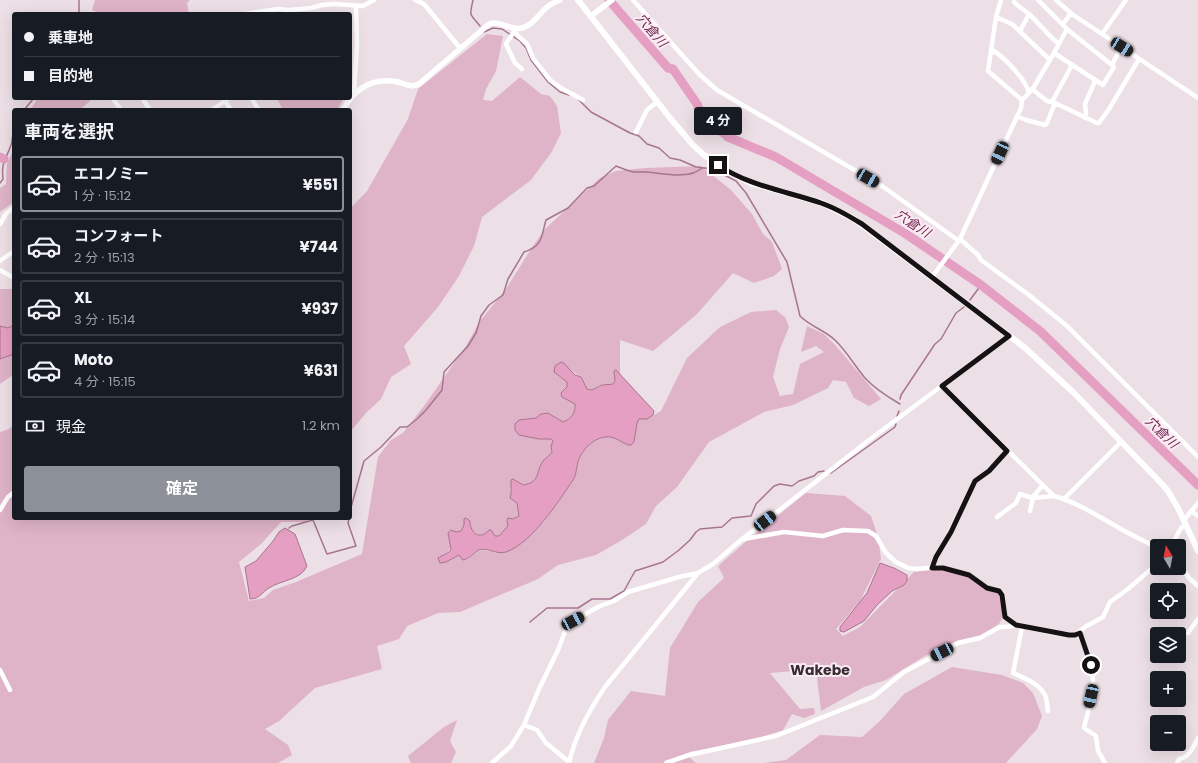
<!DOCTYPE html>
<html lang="ja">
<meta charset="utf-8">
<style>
:root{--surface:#171b24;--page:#242831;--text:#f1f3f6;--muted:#9ea1a6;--line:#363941;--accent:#8c9099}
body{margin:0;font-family:Poppins,"Noto Sans JP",sans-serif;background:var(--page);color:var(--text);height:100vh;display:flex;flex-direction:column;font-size:15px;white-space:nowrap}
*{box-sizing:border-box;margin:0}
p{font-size:13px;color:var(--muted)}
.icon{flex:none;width:22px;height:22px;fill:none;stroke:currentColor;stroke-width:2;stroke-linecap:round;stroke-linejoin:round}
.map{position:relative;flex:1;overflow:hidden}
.side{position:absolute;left:12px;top:108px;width:340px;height:412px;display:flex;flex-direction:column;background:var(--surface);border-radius:4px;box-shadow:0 4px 16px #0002}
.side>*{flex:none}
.banner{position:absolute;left:12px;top:12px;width:340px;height:88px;border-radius:4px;box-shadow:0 4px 16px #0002;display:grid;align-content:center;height:88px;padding:0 12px;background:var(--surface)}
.needle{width:26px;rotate:350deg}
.fabs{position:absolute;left:1150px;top:539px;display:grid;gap:8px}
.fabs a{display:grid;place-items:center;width:36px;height:36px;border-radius:4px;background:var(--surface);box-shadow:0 4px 16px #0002;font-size:20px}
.end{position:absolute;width:18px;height:18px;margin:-9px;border:5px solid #161214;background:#fff;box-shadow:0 0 0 2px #fff}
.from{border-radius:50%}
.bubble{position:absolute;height:28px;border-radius:4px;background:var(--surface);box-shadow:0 4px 16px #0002;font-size:13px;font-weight:700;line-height:28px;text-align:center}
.car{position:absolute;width:12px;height:24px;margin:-12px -6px;border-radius:5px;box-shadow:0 0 3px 1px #0007;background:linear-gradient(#222 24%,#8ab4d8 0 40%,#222 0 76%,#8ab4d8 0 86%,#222 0)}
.banner b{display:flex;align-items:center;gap:14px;height:38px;font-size:15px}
.banner b+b{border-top:1px solid var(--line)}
.banner i{width:10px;height:10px;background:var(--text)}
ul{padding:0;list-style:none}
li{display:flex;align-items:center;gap:12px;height:56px;margin:0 8px 6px;padding:0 4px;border:2px solid var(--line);border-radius:4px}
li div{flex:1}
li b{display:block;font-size:15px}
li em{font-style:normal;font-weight:700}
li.selected{border-color:var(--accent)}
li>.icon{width:36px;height:36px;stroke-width:1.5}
h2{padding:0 12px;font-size:18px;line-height:48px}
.pay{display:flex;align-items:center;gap:10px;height:44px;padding:0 12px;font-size:15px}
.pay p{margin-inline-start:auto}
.action{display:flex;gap:8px;margin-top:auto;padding:8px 12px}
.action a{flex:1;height:46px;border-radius:4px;background:var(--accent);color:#fff;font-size:16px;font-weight:700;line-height:46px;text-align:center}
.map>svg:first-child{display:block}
.green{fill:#dfb3c8}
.water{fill:#e59fc2;stroke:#a7758e}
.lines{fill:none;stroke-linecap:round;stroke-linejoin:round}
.stream{stroke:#a7758e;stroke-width:1.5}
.river{stroke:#e59fc2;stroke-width:9}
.minor{stroke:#fff;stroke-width:4.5}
.tertiary{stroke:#fff;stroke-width:5.5}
.secondary{stroke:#fff;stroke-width:6}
.route{stroke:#161214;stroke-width:5}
.labels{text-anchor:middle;stroke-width:4;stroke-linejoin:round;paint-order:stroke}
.water-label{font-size:13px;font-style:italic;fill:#6f1f4e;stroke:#faecf2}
.quarter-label{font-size:14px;font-weight:bold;fill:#362c31;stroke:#faecf2}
</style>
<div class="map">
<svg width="1198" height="763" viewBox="0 0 1198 763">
<rect width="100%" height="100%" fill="#ecdfe5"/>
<path class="green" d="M95,0H190L187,3L189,14H101L92,10Z
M487,34L503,36L496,71L486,89L483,100L492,101L520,77L541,94L550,96L557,106L561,133L551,153L531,180L482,217L474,246L459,276L438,307L404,346L411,364L391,377L381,399L366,413L350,432V209L367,191L408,119L418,89Z
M38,98H93L80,110H30Z
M277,98H344L337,110H281L282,108Z
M14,148V202L0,212V188L6,184L7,164Z
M701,166L731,190L752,214L763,234L772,242L782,269L774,276L754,283L733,273L697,314L653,351L620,340V374L616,370L614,371L615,381L613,384L600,385L596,389L591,390L587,389L583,384L581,377L570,370L565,364L558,376L567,382V387L562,393L566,400L572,401L575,404C576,413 571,419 563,422L552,415L541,414L536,418L519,420V435L539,439H552L553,441L551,446L552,452C550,456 545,458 543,461C535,473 541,482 523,485L513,479L510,489L511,494L517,503L519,516L513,519L507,520L508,526L499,536H495L489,530C480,541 470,533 470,521L464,525L461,531L456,532C451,548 453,549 438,558L446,562L459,555L467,560C479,550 481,548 496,553L523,541L543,523L573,480C577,474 576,466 579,459C584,447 597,435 611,437C616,438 623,443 628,445L634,442L637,423L639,419H647L661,411L687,358L720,327L751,312L776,310L785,317L789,327L780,349L773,377L780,396L793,394L800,364L824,352L816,346L801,352L807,326L824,334L836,346L881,399L869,406L854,398L846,382L833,380L828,388L793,405L764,412L709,442L677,487L656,506L646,524L622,540L596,555L558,565L538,579L460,612L438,613L407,626L399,639L377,646L382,669L315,688L279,721L265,729L288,745L292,755L278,763H0V432L9,429L14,425V518H307L308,522H281L261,544L239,562L249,601L264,598L273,590L296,582L362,554L378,457L391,440L403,433L424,406L466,346L480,321L506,289L533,246L546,228L600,178L616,171L645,168Z
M0,289H14V331L0,328Z
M14,350V374L0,384V353Z
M806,493L845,496L871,516L878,537L881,559L860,601L836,629L843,636L860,627L914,572L937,569L968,576L986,588L998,593L1002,605L1003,617L999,624L981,635L960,640L923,657L886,680L864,687L821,711L816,669L770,673L800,709L814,708L815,714L804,718L792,714L783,730L749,741L689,752L690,758L696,763H594L604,738L608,720L631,691L665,696L670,648L698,602L724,578L718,566L750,538Z
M952,667L1002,675L1023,683L1033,693L1042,716L1037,729L1006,763H764L786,760L820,735L862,737L880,721L904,694Z
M457,720L450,741L456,752L451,763H411L408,756L444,727Z"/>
<path class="water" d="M14,325V354L0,359V326L8,328Z
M561,362L565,364L570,370L575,375L581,377L587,389C595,392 596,386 603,385C607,384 609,385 613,384L615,381L614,371L616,370L654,411L653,415L647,419H639L637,423L634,442L631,445H628C623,443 616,438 611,437C597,435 584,447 579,459C576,466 577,474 573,480C558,502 532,543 506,552C496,555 488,547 479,550C473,553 470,559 463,560L459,555L446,562L440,563L438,558L449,552L451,549L448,533L451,530L456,532L461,531L464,525V519L466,518L470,521C470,533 480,541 489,530H491L495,536H499L508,526L507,520L508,518L513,519L519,516L517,503L510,498L511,494V480L513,479L523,485C541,482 535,473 543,461C545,458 550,456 552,452L551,446L553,441L551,439H539L519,435L515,430V424L519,420L536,418L541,414L548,413L563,422C571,419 576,413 575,404L562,397L561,393L567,387V382L554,372L555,366Z
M285,528L295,534L307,566C301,580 281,580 269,588C262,592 260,599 250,599L245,567L256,561L273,541L279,532Z
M880,563L894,568L907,575V581L904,585L892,591L877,605L864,621L844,632L840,631V627L867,593Z"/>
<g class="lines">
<path class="stream" d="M79,0V14
M473,0C469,18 470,13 480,26
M484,32L493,28L502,29L520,41L526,48L531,60L548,82L560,92L569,95
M578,99L591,112L630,133L639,136L647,144L659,148L670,158L680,160L696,167L713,169L736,181L746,193L787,262L800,316C811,327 825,330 836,341C847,352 855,366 865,378C875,389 888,397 900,404
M24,110L34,98
M0,183L3,179C1,161 6,160 11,145C13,140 12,134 14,129
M970,300L981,285
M900,399L901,395L935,344L941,339L956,313L964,307
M897,416L899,411
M829,473H831L895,427L896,424
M350,511L364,461L381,447L400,427H407L417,419L426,410L442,390L444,372L468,346L476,333L481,316L489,305L503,295L508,279L524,252C543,246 541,237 546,220L568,208L587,188L594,186L616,166C622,168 628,171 634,172C638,172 642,172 647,172C662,173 689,180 702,168
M289,528L292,526L313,520L327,554L356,546L348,523L349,518
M530,622L547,608H578L592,599H610L624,591L635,571L663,562L679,550L690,540L696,532L700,529L722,527L732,518L751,516L756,504L774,486L780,484L792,486L799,481L814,476L818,472L824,471"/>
<path class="river" d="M609,0L668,68L673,69L697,104L701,114L728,137L776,157L906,234L981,285L1040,331L1198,485
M0,157L4,159"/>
<path class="minor" d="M415,0L424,4L460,48
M633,0L699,74L717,90L882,186L959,241
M1001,0L996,17L988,71L1022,100
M1038,0L1068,30L1112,65
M1056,0L1072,14L1198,98
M1014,2C1019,7 1024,10 1029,14C1040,24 1047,35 1059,44
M245,14L278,9L289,10L311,8L322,5L334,4L363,6L374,0
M996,17L1012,24L1050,60
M1063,24L1071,13
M515,30L506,44L515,63L522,69
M515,31L517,35L527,44L533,58L550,80L561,88L583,100
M1020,31L1029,14
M1102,34L1126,0
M991,49C1004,57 1025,78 1029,93
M1054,53L1067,29
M1032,89L1047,101L1055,103
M354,94L357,44L356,6
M116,98L114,100L121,110
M142,98L150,110
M251,98L259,110
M225,101L231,110
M1052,102L1072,65
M212,110L229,98
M1017,116L1026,120L1045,125L1047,123L1055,103L1097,123H1099L1109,109L1139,59
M1085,118L1086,113L1085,104L1095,81
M636,132L647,110L657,102
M0,224L6,214L14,207
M960,239L978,255L981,260L1029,295L1067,326L1198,457
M0,261L14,251
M0,270L14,278
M932,277L960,239L1021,108L1022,100L1032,90L1054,53L1103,85L1114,67L1112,65L1121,47
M942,386L1054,496C1079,503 1099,517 1121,529C1133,536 1145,541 1157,548
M1020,494L1033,498L1054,496
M1032,498L1043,485
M1064,499L1121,442
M0,510L8,497L14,492
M1030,511L1033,498
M1191,511L1198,516
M997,517L1016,503L1020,494
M1184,520L1198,503
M744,539L784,532L823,536L843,530L868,531L876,536L886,553L896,562L908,568L917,569L938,567L969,575L987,588L999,591L1003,595L1005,617L1016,625
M1171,546L1181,528L1186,524
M1179,565L1190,579L1198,586
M932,568L936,557L946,540L975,481L989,471L1007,451
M1022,627L1013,673C1024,678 1039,683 1045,695C1047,699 1047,706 1048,711
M1079,633C1085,650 1094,666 1093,685C1093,699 1087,714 1084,728L1096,736L1098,751L1105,763
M1188,633L1198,619
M0,670L10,690
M524,725L537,730L546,743L569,762
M492,763L511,746L524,725L539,689L558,650L567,626L573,621L600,606L614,601L628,592L679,577L698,573
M569,763C575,736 590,709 605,687L698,573L713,564L741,540L873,437L1009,336
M666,763L689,755L776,736L873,697L904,672L921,663L958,643L980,638L1000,627H1006L1016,625L1053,633L1075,635L1085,627L1103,617L1110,602L1128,589L1157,564
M1177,763L1179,759C1189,758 1194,746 1198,738"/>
<path class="tertiary" d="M591,16L612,0
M343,110C355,88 372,77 398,82C406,84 411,88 419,84L489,24C501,20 510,31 522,28C533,25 538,15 546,8C550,4 555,2 560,0"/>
<path class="secondary" d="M578,0L670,118L693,145L704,155L727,171L751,183L822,203L854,219L1024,347L1074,393L1161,483L1168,491L1179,510L1198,551"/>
</g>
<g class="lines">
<path class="route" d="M718,165C749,186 786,191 821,203C836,208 849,216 862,224L1009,336L942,386L1007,451L989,471L975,481L951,532L936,557L932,568H943L969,575L987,588L999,591L1002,595L1005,617L1016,625L1069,635H1075L1080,633L1091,665"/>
</g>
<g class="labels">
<g class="water-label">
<text transform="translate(652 30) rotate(49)" y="5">穴倉川</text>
<text transform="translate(913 223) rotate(33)" y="5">穴倉川</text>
<text transform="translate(1162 432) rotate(44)" y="5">穴倉川</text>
</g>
<g class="quarter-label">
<text x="820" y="675">Wakebe</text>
</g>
</g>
</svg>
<div class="fabs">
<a><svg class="needle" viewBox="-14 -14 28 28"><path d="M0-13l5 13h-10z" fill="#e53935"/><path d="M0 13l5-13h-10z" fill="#9ea1a6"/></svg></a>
<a><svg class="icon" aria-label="locate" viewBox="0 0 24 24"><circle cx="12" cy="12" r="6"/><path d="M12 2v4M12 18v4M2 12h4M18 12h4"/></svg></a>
<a><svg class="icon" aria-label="layers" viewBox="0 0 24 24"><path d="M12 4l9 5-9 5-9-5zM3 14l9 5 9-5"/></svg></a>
<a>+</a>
<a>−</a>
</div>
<i class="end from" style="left:1091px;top:665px"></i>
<i class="end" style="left:718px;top:165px"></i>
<div class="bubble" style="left:694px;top:107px;width:48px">4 分</div>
<i class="car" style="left:1122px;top:47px;rotate:122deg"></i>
<i class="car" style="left:1000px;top:153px;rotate:205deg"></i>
<i class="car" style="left:868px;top:178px;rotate:120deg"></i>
<i class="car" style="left:765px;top:521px;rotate:52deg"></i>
<i class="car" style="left:573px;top:621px;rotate:62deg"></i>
<i class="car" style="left:942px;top:652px;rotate:243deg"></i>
<i class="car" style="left:1091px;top:696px;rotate:192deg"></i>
<div class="banner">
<b><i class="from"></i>乗車地</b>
<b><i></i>目的地</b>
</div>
<section class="side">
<h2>車両を選択</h2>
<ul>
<li class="selected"><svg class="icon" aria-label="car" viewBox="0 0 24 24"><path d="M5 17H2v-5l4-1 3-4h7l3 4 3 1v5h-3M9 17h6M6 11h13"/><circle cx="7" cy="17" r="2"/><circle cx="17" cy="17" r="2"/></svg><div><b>エコノミー</b><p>1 分 · 15:12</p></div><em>¥551</em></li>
<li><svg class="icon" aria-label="car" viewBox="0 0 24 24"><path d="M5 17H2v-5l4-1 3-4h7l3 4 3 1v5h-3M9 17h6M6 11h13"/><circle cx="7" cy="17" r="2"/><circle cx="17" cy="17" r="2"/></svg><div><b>コンフォート</b><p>2 分 · 15:13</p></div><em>¥744</em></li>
<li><svg class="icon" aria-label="car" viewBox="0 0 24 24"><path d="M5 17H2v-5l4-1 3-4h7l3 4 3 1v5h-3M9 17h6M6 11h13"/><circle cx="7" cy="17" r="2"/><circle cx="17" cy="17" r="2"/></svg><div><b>XL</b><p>3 分 · 15:14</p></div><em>¥937</em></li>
<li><svg class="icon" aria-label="car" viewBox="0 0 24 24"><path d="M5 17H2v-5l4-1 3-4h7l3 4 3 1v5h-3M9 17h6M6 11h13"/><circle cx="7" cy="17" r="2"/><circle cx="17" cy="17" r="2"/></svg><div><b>Moto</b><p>4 分 · 15:15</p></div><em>¥631</em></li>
</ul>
<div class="pay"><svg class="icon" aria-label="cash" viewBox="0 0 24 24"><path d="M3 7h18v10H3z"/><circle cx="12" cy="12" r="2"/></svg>現金<p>1.2 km</p></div>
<div class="action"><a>確定</a></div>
</section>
</div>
